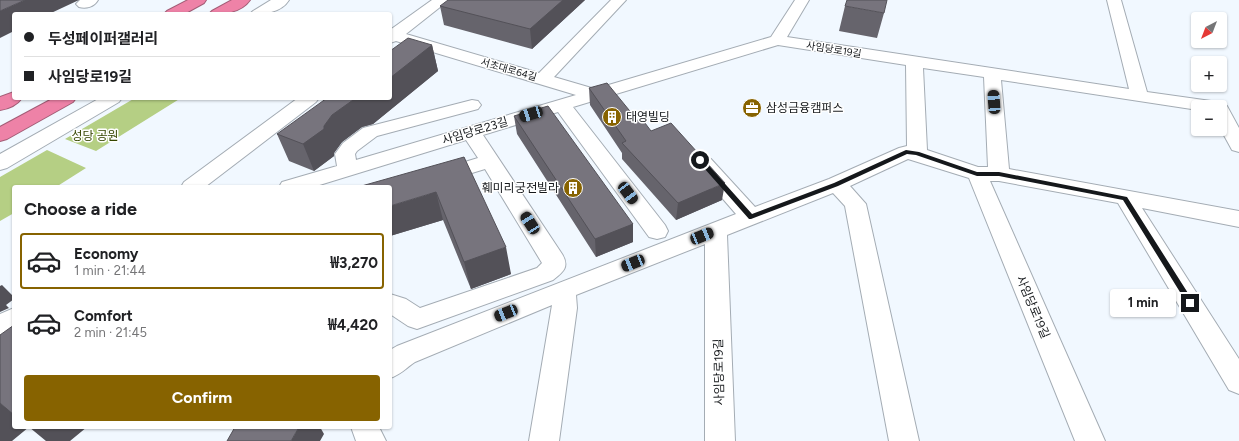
<!DOCTYPE html>
<meta charset="utf-8">
<style>
:root{--surface:#fff;--page:#f6f6f6;--text:#202124;--muted:#757577;--line:#e0e0e0;--accent:#876300}
body{margin:0;font-family:Figtree,"Noto Sans KR",sans-serif;background:var(--page);color:var(--text);height:100vh;display:flex;flex-direction:column;font-size:15px;white-space:nowrap}
*{box-sizing:border-box;margin:0}
p{font-size:13px;color:var(--muted)}
.icon{flex:none;width:22px;height:22px;fill:none;stroke:currentColor;stroke-width:2;stroke-linecap:round;stroke-linejoin:round}
.map{position:relative;flex:1;overflow:hidden}
.panel{position:absolute;left:12px;top:185px;width:380px;height:244px;display:flex;flex-direction:column;background:var(--surface);border-radius:4px;box-shadow:0 1px 3px #0004}
.panel>*{flex:none}
.top-card{position:absolute;left:12px;top:12px;width:380px;height:88px;border-radius:4px;box-shadow:0 1px 3px #0004;display:grid;align-content:center;height:88px;padding:0 12px;background:var(--surface)}
.needle{width:26px;rotate:222deg}
.controls{position:absolute;left:1191px;top:12px;display:grid;gap:8px}
.controls a{display:grid;place-items:center;width:36px;height:36px;border-radius:4px;background:var(--surface);box-shadow:0 1px 3px #0004;font-size:20px}
.end{position:absolute;width:18px;height:18px;margin:-9px;border:5px solid #15181b;background:#fff;box-shadow:0 0 0 2px #fff}
.from{border-radius:50%}
.bubble{position:absolute;height:28px;border-radius:4px;background:var(--surface);box-shadow:0 1px 3px #0004;font-size:13px;font-weight:700;line-height:28px;text-align:center}
.car{position:absolute;width:12px;height:24px;margin:-12px -6px;border-radius:5px;box-shadow:0 0 3px 1px #0007;background:linear-gradient(#222 24%,#8ab4d8 0 40%,#222 0 76%,#8ab4d8 0 86%,#222 0)}
.top-card b{display:flex;align-items:center;gap:14px;height:38px;font-size:15px}
.top-card b+b{border-top:1px solid var(--line)}
.top-card i{width:10px;height:10px;background:var(--text)}
ul{padding:0;list-style:none}
li{display:flex;align-items:center;gap:12px;height:56px;margin:0 8px 6px;padding:0 4px;border:2px solid transparent;border-radius:4px}
li div{flex:1}
li b{display:block;font-size:15px}
li em{font-style:normal;font-weight:700}
li.current{border-color:var(--accent)}
li>.icon{width:36px;height:36px;stroke-width:1.5}
h2{padding:0 12px;font-size:18px;line-height:48px}
.button{display:flex;gap:8px;margin-top:auto;padding:8px 12px}
.button a{flex:1;height:46px;border-radius:4px;background:var(--accent);color:#fff;font-size:16px;font-weight:700;line-height:46px;text-align:center}
.map>svg:first-child{display:block}
.green{fill:#b5cf84}
.lines{fill:none;stroke-linecap:round;stroke-linejoin:round}
.minor-casing{stroke:#a4acb4;stroke-width:2}
.highway-casing{stroke:#a25d76;stroke-width:2}
.minor{fill:#fff;fill-rule:evenodd}
.highway{fill:#ee82a7;fill-rule:evenodd}
.wall{fill:#66646c}
.shaded-wall{fill:#535158}
.building{fill:#77747d;stroke:#535158}
.route{fill:#15181b}
.labels{text-anchor:middle;stroke-width:3;stroke-linejoin:round;paint-order:stroke}
.far-street-label{font-size:10px;fill:#15181b;stroke:#fff}
.poi-label{font-size:12px;fill:#15181b;stroke:#fff;text-anchor:start}
.street-label{font-size:12px;fill:#15181b;stroke:#fff}
.park-label{font-size:12px;fill:#354600;stroke:#fff}
</style>
<div class="map">
<svg width="1239" height="441" viewBox="0 0 1239 441">
<rect width="100%" height="100%" fill="#f1f8ff"/>
<path class="green" d="M135,98H181L96,151L65,139Z
M47,150L86,168L56,187H14V213L0,221V177Z"/>
<g class="lines">
<g class="minor-casing">
<path id="minor" d="M80,0H98C94,7 86,9 79,7L76,4Z
M271,0H289C281,13 264,14 250,14L253,11Z
M432,0H449L406,34L539,73L611,0H626L554,77L595,89L771,37L795,0H809L787,37L1129,89L1107,0H1121L1147,92L1211,101L1227,106L1239,128V152L1232,150L1220,128V107H1198V110L1001,80L1009,169L1239,211V227L1142,208L1239,359V394L1229,390L1118,203L999,181H990L1105,441H1075L969,178L908,159L850,186L866,204L919,441H889L845,206L833,193L727,235L735,441H705V244L576,295L577,308L559,441H529L552,305L415,362C406,368 400,375 390,378V350L397,346L736,214L697,169L694,164L697,159L704,157L711,159L755,207L829,179L899,148L907,146L906,65L778,45L573,107L665,225L668,231L665,237L657,239L649,237L558,112L483,135L562,254C570,267 563,272 553,280L417,329L408,326L390,314V294L406,299L420,308L537,268L542,263L485,169L390,198V187H382L478,158L466,140L313,187H279L282,182L337,166L335,154L343,143L363,128L472,100L478,101L481,105L478,109L377,136L357,151L355,154L356,160L576,95L396,41L390,43V30ZM923,68L984,77L988,167H978L927,150Z
M100,98H122L119,102L7,168L0,170V154Z
M298,98H319L316,102L205,187H181L184,182Z
M14,308V332L0,338V314Z
M351,427H379L386,441H356Z"/>
</g>
<g class="highway-casing">
<path id="highway" d="M188,0H206L204,3L184,14H164L167,11Z
M232,0H250C241,13 223,14 209,14L212,11Z
M14,92V98H22C17,105 8,109 0,110V97Z
M54,98H76L73,102L7,139L0,141V127Z"/>
</g>
<use href="#minor" class="minor"/>
<use href="#highway" class="highway"/>
</g>
<path class="wall" d="M585,0L532,49L444,25L440,6Z
M845,6L884,13L877,38L839,31Z
M432,45L438,71L373,124L362,127L342,142L334,153V156L314,171L289,161L277,134Z
M589,88L638,121L651,131L722,200L676,220L622,159V153L590,105Z
M514,116L633,224V242L596,257L517,134Z
M464,157L511,274L471,289L443,220L390,236Z"/>
<path class="shaded-wall" d="M25,0H79L49,14H14V31L0,38V11Z
M563,0H585L532,49L530,29Z
M432,45L438,71L373,124L362,127L342,142L334,153V156L314,171L303,144L324,126L332,115L353,100L362,98H390V78Z
M725,183L722,200L676,220L678,203Z
M436,192L443,220L390,236V206Z
M633,224V242L596,257L595,239Z
M506,247L511,274L471,289L464,262Z
M2,285L14,297V299L6,305L9,308L0,312V286Z
M0,403L14,414V427H87L70,441H46L29,427L12,441H0Z
M299,427H320L324,434L320,441H291Z"/>
<path class="building" d="M0,0H25L0,11Z
M448,0H563L530,29L440,6Z
M847,0H887L884,13L845,6Z
M408,38L432,45L390,78V51Z
M607,83L638,121L645,123L651,131L671,123L725,183L678,203L622,143L626,141L589,88Z
M327,98H362L353,100L332,115L324,126V129L303,144L277,134Z
M548,106L633,224L595,239L514,116Z
M464,157L506,247L464,262L436,192L390,206V187H358Z
M14,325V415L0,403V335Z
M235,427H299L291,441H227Z"/>
<path class="route" d="M906,150L919,152L977,172H999L1127,197L1193,301V305H1188L1123,200L999,176H977L916,155L907,154L838,186L751,219H749L697,160L702,158L752,214L834,183Z"/>
<defs>
<g id="office-disc" transform="scale(1)"><circle r="9.5" fill="#876300" stroke="#fff"/><path d="M-6-3h4V-5.5h4V-3h4V5H-6ZM-1-4.5V-3h2v-1.5ZM-6 0V1H6V0Z" fill="#fff"/></g>
<g id="building-disc" transform="scale(1)"><circle r="9.5" fill="#876300" stroke="#fff"/><path d="M-4-6H4V6H1V3H-1V6H-4ZM-2.5-4.3h1.7v1.8h-1.7ZM.8-4.3h1.7v1.8H.8ZM-2.5-1h1.7V.8h-1.7ZM.8-1h1.7V.8H.8Z" fill="#fff"/></g>
</defs>
<g fill-rule="evenodd">
<use href="#office-disc" x="752" y="108"/>
<use href="#building-disc" x="612" y="117"/>
<use href="#building-disc" x="573" y="188"/>
</g>
<g class="labels">
<g class="far-street-label">
<text transform="translate(834 49) rotate(9)" y="4">사임당로19길</text>
<text transform="translate(509 69) rotate(16)" y="4">서초대로64길</text>
</g>
<g class="poi-label">
<text x="766" y="112">삼성금융캠퍼스</text>
<text x="626" y="121">태영빌딩</text>
<text x="559" y="192" text-anchor="end">훼미리궁전빌라</text>
</g>
<g class="street-label">
<text transform="translate(475 131) rotate(-17)" y="4">사임당로23길</text>
<text transform="translate(1033 307) rotate(67)" y="4">사임당로19길</text>
<text transform="translate(719 372) rotate(-91)" y="4">사임당로19길</text>
</g>
<g class="park-label">
<text x="95" y="140">성당 공원</text>
</g>
</g>
</svg>
<div class="controls">
<a><svg class="needle" viewBox="-14 -14 28 28"><path d="M0-13l5 13h-10z" fill="#e53935"/><path d="M0 13l5-13h-10z" fill="#757577"/></svg></a>
<a>+</a>
<a>−</a>
</div>
<i class="end from" style="left:700px;top:160px"></i>
<i class="end" style="left:1190px;top:303px"></i>
<div class="bubble" style="left:1110px;top:289px;width:66px">1 min</div>
<i class="car" style="left:994px;top:102px;rotate:356deg"></i>
<i class="car" style="left:531px;top:114px;rotate:253deg"></i>
<i class="car" style="left:628px;top:193px;rotate:143deg"></i>
<i class="car" style="left:530px;top:223px;rotate:327deg"></i>
<i class="car" style="left:702px;top:236px;rotate:68deg"></i>
<i class="car" style="left:633px;top:263px;rotate:248deg"></i>
<i class="car" style="left:506px;top:313px;rotate:248deg"></i>
<div class="top-card">
<b><i class="from"></i>두성페이퍼갤러리</b>
<b><i></i>사임당로19길</b>
</div>
<section class="panel">
<h2>Choose a ride</h2>
<ul>
<li class="current"><svg class="icon" aria-label="car" viewBox="0 0 24 24"><path d="M5 17H2v-5l4-1 3-4h7l3 4 3 1v5h-3M9 17h6M6 11h13"/><circle cx="7" cy="17" r="2"/><circle cx="17" cy="17" r="2"/></svg><div><b>Economy</b><p>1 min · 21:44</p></div><em>₩3,270</em></li>
<li><svg class="icon" aria-label="car" viewBox="0 0 24 24"><path d="M5 17H2v-5l4-1 3-4h7l3 4 3 1v5h-3M9 17h6M6 11h13"/><circle cx="7" cy="17" r="2"/><circle cx="17" cy="17" r="2"/></svg><div><b>Comfort</b><p>2 min · 21:45</p></div><em>₩4,420</em></li>
</ul>
<div class="button"><a>Confirm</a></div>
</section>
</div>
